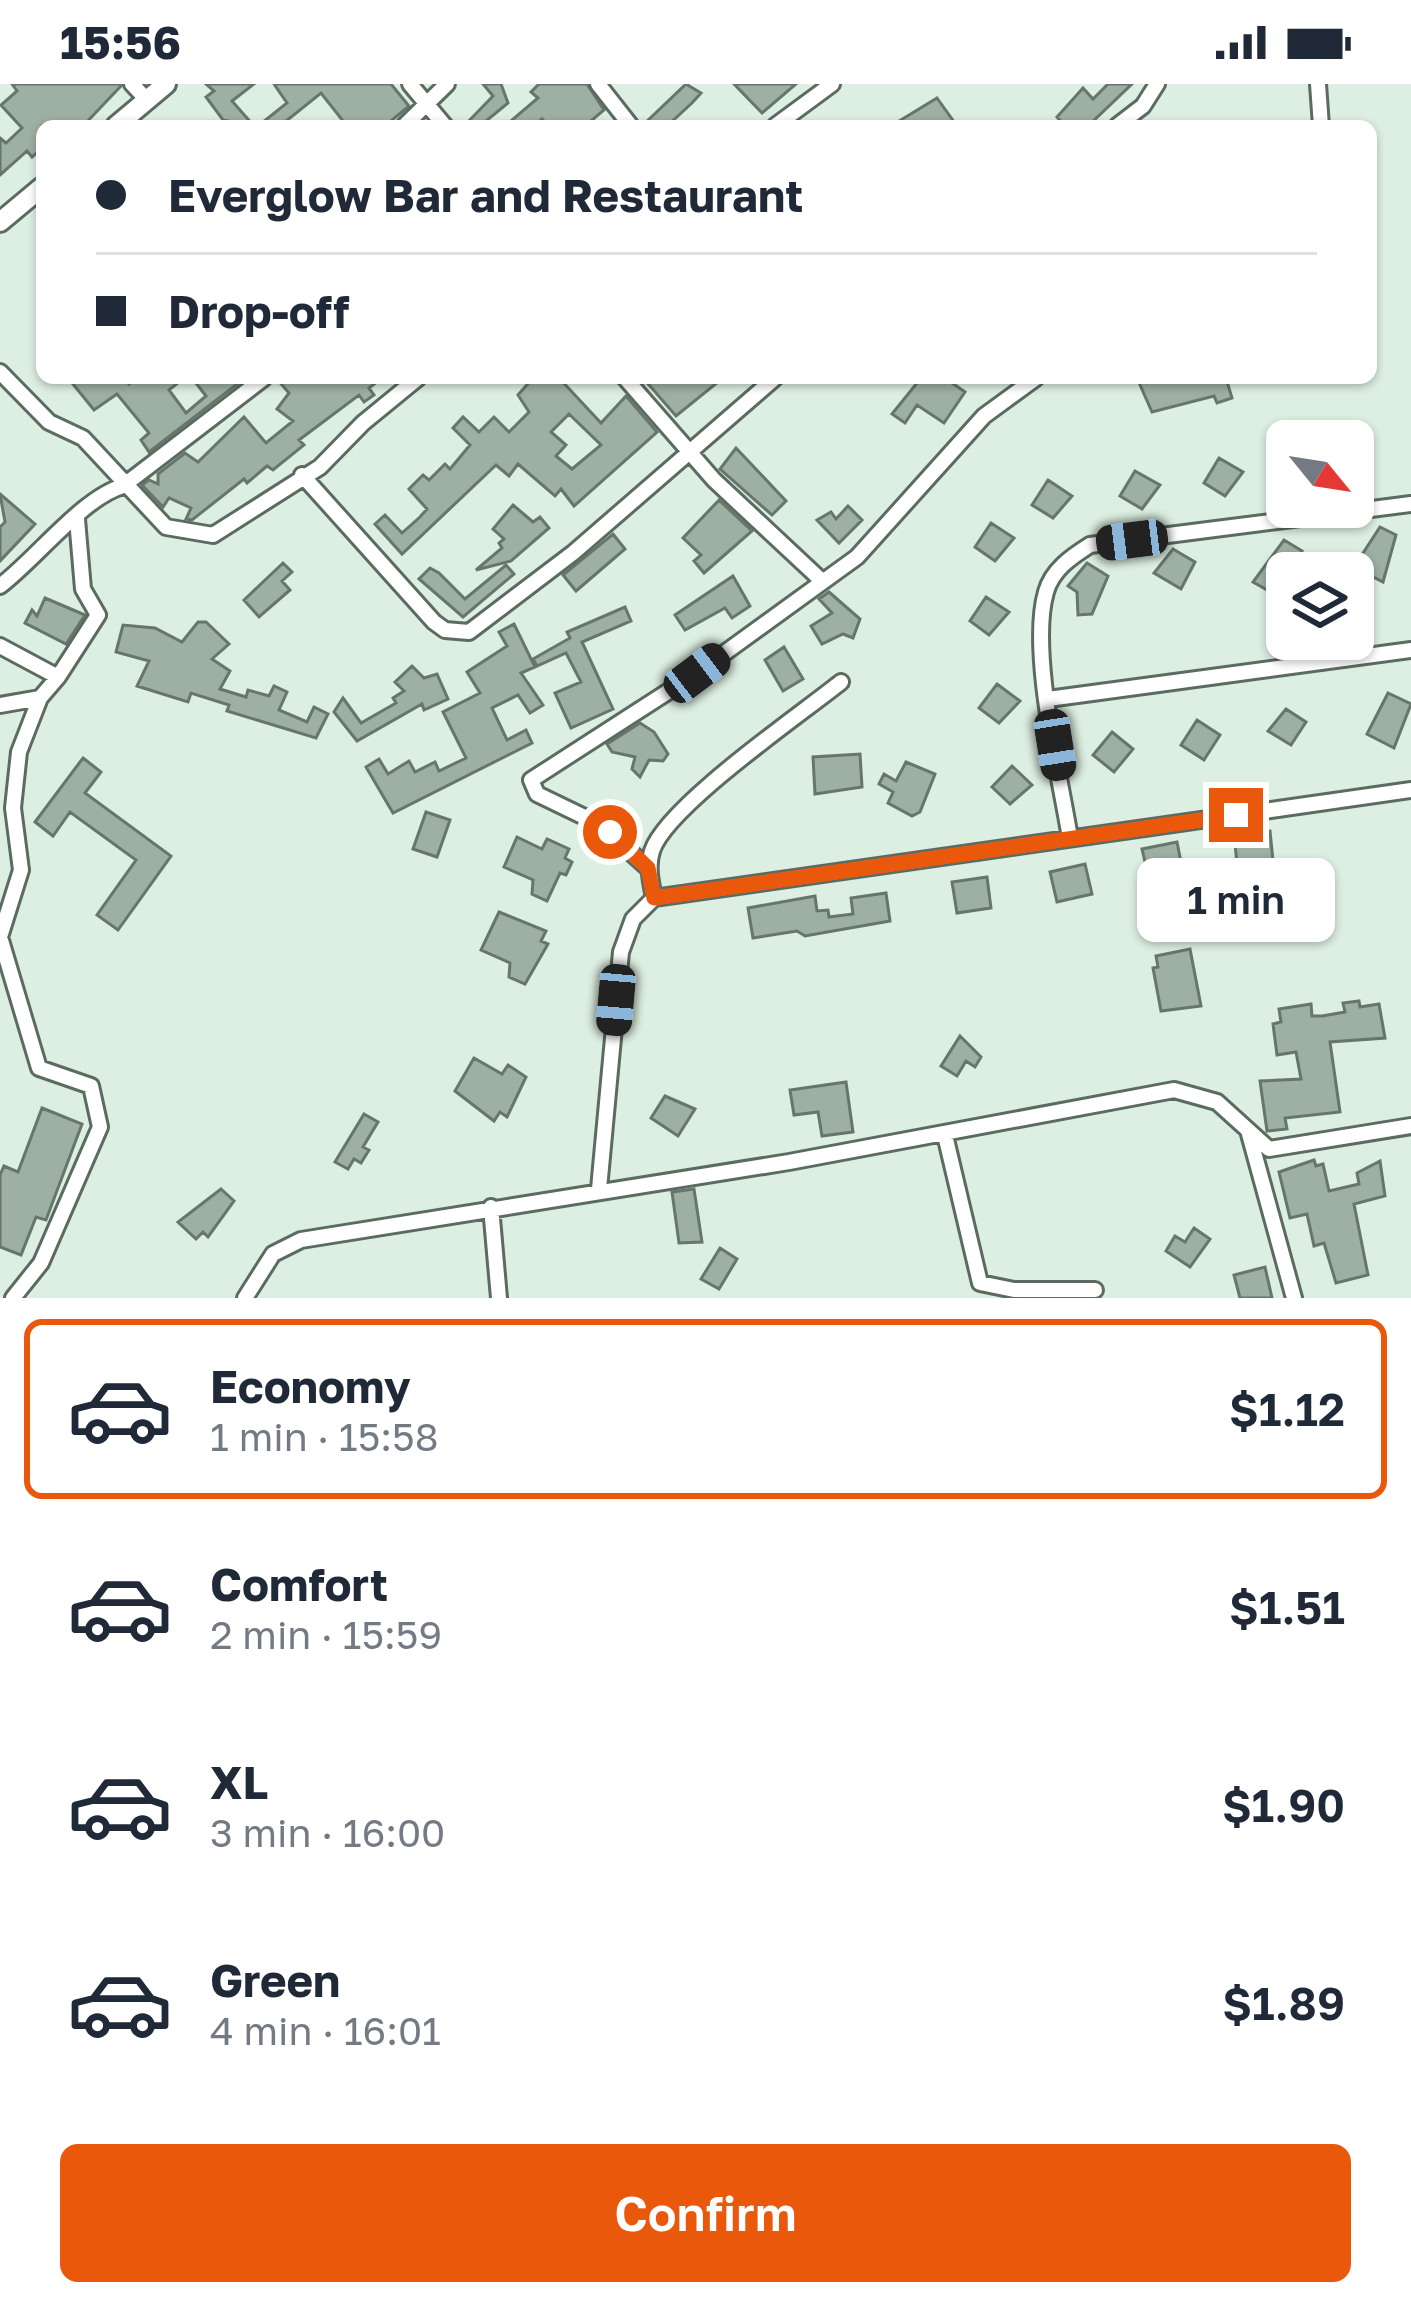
<!DOCTYPE html>
<meta charset="utf-8">
<style>
:root{--surface:#fff;--page:#f6f6f7;--text:#1f2937;--muted:#747a83;--line:#e0e1e3;--accent:#ea580c}
body{margin:0;font-family:"Golos Text",sans-serif;background:var(--page);color:var(--text);height:100vh;display:flex;flex-direction:column;font-size:45px;white-space:nowrap}
*{box-sizing:border-box;margin:0}
p{font-size:39px;color:var(--muted)}
.icon{flex:none;width:66px;height:66px;fill:none;stroke:currentColor;stroke-width:2;stroke-linecap:round;stroke-linejoin:round}
.map{position:relative;height:1214px;overflow:hidden}
.drawer{display:flex;flex-direction:column;background:var(--surface);flex:1}
.drawer>*{flex:none}
.hud{position:absolute;left:36px;top:36px;width:1341px;height:264px;border-radius:18px;box-shadow:0 3px 9px #0004;display:grid;align-content:center;height:264px;padding:0 60px;background:var(--surface)}
.needle{width:78px;rotate:120deg}
.buttons{position:absolute;left:1266px;top:336px;display:grid;gap:24px}
.buttons a{display:grid;place-items:center;width:108px;height:108px;border-radius:18px;background:var(--surface);box-shadow:0 3px 9px #0004;font-size:60px}
.end{position:absolute;width:54px;height:54px;margin:-27px;border:15px solid #ea580c;background:#fff;box-shadow:0 0 0 6px #fff}
.from{border-radius:50%}
.bubble{position:absolute;height:84px;border-radius:18px;background:var(--surface);box-shadow:0 3px 9px #0004;font-size:39px;font-weight:600;line-height:84px;text-align:center}
.car{position:absolute;width:36px;height:72px;margin:-36px -18px;border-radius:15px;box-shadow:0 0 9px 3px #0007;background:linear-gradient(#222 24%,#8ab4d8 0 40%,#222 0 76%,#8ab4d8 0 86%,#222 0)}
.hud b{display:flex;align-items:center;gap:42px;height:114px;font-size:45px}
.hud b+b{border-top:3px solid var(--line)}
.hud i{width:30px;height:30px;background:var(--text)}
ul{padding:21px 0 0;list-style:none}
li{display:flex;align-items:center;gap:36px;height:180px;margin:0 24px 18px;padding:0 36px;border:6px solid transparent;border-radius:18px}
li div{flex:1}
li b{display:block;font-size:45px}
li em{font-style:normal;font-weight:600}
li.selected{border-color:var(--accent)}
li>.icon{width:108px;height:108px;stroke-width:1.5}
.primary-button{display:flex;gap:24px;margin-top:auto;padding:24px 60px}
.primary-button a{flex:1;height:138px;border-radius:18px;background:var(--accent);color:#fff;font-size:48px;font-weight:600;line-height:138px;text-align:center}
.status{display:flex;justify-content:space-between;align-items:center;height:84px;padding:0 60px;background:var(--surface);direction:ltr}
.status svg{height:33px;fill:currentColor}
.map>svg:first-child{display:block}
.building{fill:#9eafa3;stroke:#66766b;stroke-width:3;fill-rule:evenodd}
.lines{fill:none;stroke-linecap:round;stroke-linejoin:round}
.minor-casing{stroke:#5b6b60;stroke-width:20}
.tertiary-casing{stroke:#5b6b60;stroke-width:24}
.minor{stroke:#fff;stroke-width:14}
.tertiary{stroke:#fff;stroke-width:18}
.route{stroke:#ea580c;stroke-width:15}
</style>
<div class="status"><b>15:56</b><svg viewBox="0 0 49 12"><path d="M0 12V9h3v3zM5 12V6h3v6zM10 12V3h3v9zM15 12V0h3v12zM26 1h20v11H26zM47 4h2v5h-2z"/></svg></div>
<div class="map">
<svg width="1411" height="1214" viewBox="0 0 1411 1214">
<rect width="100%" height="100%" fill="#ddefe2"/>
<path class="building" d="M12,0H121V2L83,42H42V64L32,73L27,67L0,91V54L6,59L22,44L1,21L17,7Z
M206,0H254L232,17L254,42L223,36L206,13L214,7Z
M274,0H391L409,22L385,42H347L321,9L280,42H258L287,19Z
M483,0H501L508,19L480,42H464L493,12Z
M539,0H587L604,26L585,42H548L542,35L534,42H505L538,14L531,8Z
M686,0L701,9L692,19L667,42H642Z
M734,0H796L762,29Z
M1108,0H1132L1088,42H1065L1057,33L1083,4L1093,15Z
M937,14L957,42H891Z
M68,294H124L129,300L137,294H184L169,306L186,329L206,312L192,294H245L149,368L141,356L149,349L117,310L94,326Z
M276,294H382L369,304L374,311L364,318L359,311L299,356L304,361L273,386L267,382L247,399L244,395L192,436L186,435L191,424L169,414L163,423L142,401L149,396L158,400V390L185,369L198,378L244,333L266,359L293,337L277,325L289,309Z
M533,294H559L601,339L626,312L657,348L574,422L561,405L555,412L518,380L509,392L496,381L402,470L375,440L385,431L402,449L420,433L427,425L409,405L423,391L429,396L445,380L450,385L470,361L453,344L463,333L479,348L494,333L509,348L529,328L518,311ZM569,330L601,361L572,385L556,372L566,361L551,348Z
M643,294H723L676,332Z
M921,294H945L965,308L944,339L917,321L905,339L892,330Z
M1137,294H1226L1232,314L1217,319L1214,312L1152,328Z
M736,364L786,417L772,431L720,385Z
M1219,374L1243,388L1225,412L1204,399Z
M1135,387L1160,401L1142,425L1120,412Z
M1048,396L1072,412L1053,434L1032,421Z
M0,410L35,440L0,477V443L5,438Z
M719,416L752,447L704,489L694,477L701,471L683,454Z
M513,421L533,438L540,433L549,444L511,477L476,486L502,464L499,459L504,455L493,445Z
M848,422L862,436L839,459L817,436L831,428L836,435Z
M991,439L1014,454L995,477L975,463Z
M1380,443L1396,451L1383,498L1354,483Z
M613,450L625,465L576,507L563,491Z
M1284,456L1302,467L1287,489L1283,515L1253,498Z
M1173,465L1195,478L1181,505L1154,489Z
M283,479L292,488L282,497L290,506L259,533L244,516Z
M1087,479L1108,492L1092,530L1078,531L1077,508L1068,502Z
M506,481L514,490L463,533L419,495L430,484L439,489L465,515Z
M733,492L750,522L732,534L725,524L685,546L675,531Z
M829,508L860,535L853,554L843,550L822,560L811,542L832,529L819,515Z
M986,513L1009,528L989,551L970,537Z
M45,514L85,531L66,560L25,539L32,526L37,532Z
M625,523L631,537L582,558L613,625L571,644L555,609L581,598L566,569L537,582L533,575L570,554L567,548Z
M198,538H206L229,560L212,575L230,587L220,605L246,613L248,606L269,612L274,602L287,608L279,626L307,638L314,623L328,630L316,654L227,627L229,621L191,609L188,618L137,602L149,577L116,568L123,541L155,544L182,558Z
M514,540L535,583L521,589L543,621L530,629L518,611L492,624L507,656L526,646L532,659L393,729L366,683L379,675L388,690L409,677L415,688L435,678L439,687L466,674L443,628L480,609L467,588L507,562L499,548Z
M784,563L803,595L783,607L765,576Z
M412,582L424,594L437,590L448,615L424,626L422,620L357,657L334,628L343,614L361,639L396,619L393,614L404,607L395,598Z
M997,600L1020,617L999,639L979,624Z
M1388,609L1411,620L1394,664L1367,650Z
M1286,625L1306,638L1291,661L1268,647Z
M1197,636L1220,651L1204,676L1181,661Z
M640,639L654,648L668,670L663,677L649,676L640,693L632,685L635,673L612,668L607,660Z
M1112,648L1133,665L1114,688L1093,671Z
M860,670L862,703L815,710L813,673Z
M83,674L101,688L85,709L171,772L118,846L97,831L136,776L70,728L53,752L35,738Z
M906,678L935,690L920,728L912,732L888,719L893,708L879,700L884,690L896,697Z
M1012,682L1032,701L1010,720L992,703Z
M426,728L450,736L437,773L413,765Z
M1270,747L1273,777L1237,780L1234,750Z
M517,753L542,765L547,755L569,765L565,774L572,778L566,791L560,789L547,817L532,810L533,796L504,783Z
M1177,758L1183,788L1149,795L1142,765Z
M1085,780L1092,810L1057,818L1050,788Z
M987,793L991,824L957,829L952,798Z
M886,809L890,837L805,852L797,847L753,854L748,824L815,812L817,827L828,826L829,833L853,830L851,814Z
M1314,813L1316,856H1269L1264,821Z
M499,828L546,847L541,857L548,860L525,900L509,893L510,879L481,866Z
M1190,865L1201,922L1161,927L1153,884L1158,883L1156,872Z
M1359,917L1360,923L1379,920L1385,954L1330,958L1340,1028L1285,1034L1287,1045L1267,1047L1260,997L1301,995L1296,968L1277,971L1273,940L1281,938L1279,925L1311,920L1312,932H1322L1345,928L1343,919Z
M960,952L981,973L975,983L966,977L957,992L941,982Z
M474,974L502,990L508,981L526,993L507,1033L500,1028L494,1037L455,1007Z
M846,998L853,1048L822,1052L818,1028L794,1031L790,1006Z
M665,1012L695,1025L678,1052L651,1034Z
M42,1024L82,1040L46,1136L36,1133L21,1171L0,1163V1091L4,1082L18,1088Z
M364,1030L378,1038L363,1063L369,1066L361,1079L354,1075L348,1085L335,1078Z
M1314,1076L1316,1082L1323,1080L1329,1107L1359,1100L1357,1089L1380,1077L1385,1112L1354,1120L1368,1191L1336,1199L1324,1159L1314,1162L1307,1130L1290,1134L1279,1088Z
M221,1105L234,1117L208,1153L203,1148L196,1155L178,1138Z
M694,1105L702,1158L679,1159L672,1108Z
M1194,1144L1210,1155L1190,1183L1166,1167L1175,1152L1185,1158Z
M720,1164L737,1175L719,1205L701,1195Z
M1265,1183L1272,1214H1240L1234,1191Z"/>
<g class="lines">
<g class="minor-casing">
<path id="minor" d="M132,0L147,16
M410,0L445,42
M598,0L631,42
M1318,0L1321,42
M404,42L447,0
M775,42L832,0
M1117,42L1143,22L1157,0
M0,288L49,338L83,354L166,443L213,451L320,383L363,339L418,294
M625,294L714,396L821,496
M302,391L434,538L445,546L469,548L573,469L775,294
M0,502C37,474 82,414 123,402L264,294
M0,562L58,593L40,614L19,668L13,724L21,786L0,853
M58,593L98,531L83,505L77,435
M1048,615L1411,566
M0,621L40,614
M1070,754C1060,692 1029,566 1046,508C1052,486 1071,473 1090,461L1411,420
M648,784L599,740L537,710L531,696L697,589L857,473L984,332L1036,294
M654,814C651,798 647,783 652,767C666,723 800,631 841,598
M0,853L39,984L91,1002L100,1043L41,1179L13,1214
M1249,1050L1294,1214
M945,1051L980,1199L1014,1206H1095
M599,1105L621,868L633,835L654,814L1411,706
M491,1123L499,1214
M245,1214L273,1170L301,1156L789,1078L1174,1006L1217,1018L1269,1065L1411,1042"/>
</g>
<g class="tertiary-casing">
<path id="tertiary" d="M116,42L166,0
M0,138L42,103"/>
</g>
<use href="#minor" class="minor"/>
<use href="#tertiary" class="tertiary"/>
</g>
<g class="lines">
<path class="route" d="M610,748L648,784L654,814L1236,731"/>
</g>
</svg>
<div class="buttons">
<a><svg class="needle" viewBox="-14 -14 28 28"><path d="M0-13l5 13h-10z" fill="#e53935"/><path d="M0 13l5-13h-10z" fill="#747a83"/></svg></a>
<a><svg class="icon" aria-label="layers" viewBox="0 0 24 24"><path d="M12 4l9 5-9 5-9-5zM3 14l9 5 9-5"/></svg></a>
</div>
<i class="end from" style="left:610px;top:748px"></i>
<i class="end" style="left:1236px;top:731px"></i>
<div class="bubble" style="left:1137px;top:774px;width:198px">1 min</div>
<i class="car" style="left:1132px;top:456px;rotate:263deg"></i>
<i class="car" style="left:697px;top:589px;rotate:53deg"></i>
<i class="car" style="left:1055px;top:661px;rotate:171deg"></i>
<i class="car" style="left:616px;top:916px;rotate:185deg"></i>
<div class="hud">
<b><i class="from"></i>Everglow Bar and Restaurant</b>
<b><i></i>Drop-off</b>
</div>
</div>
<section class="drawer">
<ul>
<li class="selected"><svg class="icon" aria-label="car" viewBox="0 0 24 24"><path d="M5 17H2v-5l4-1 3-4h7l3 4 3 1v5h-3M9 17h6M6 11h13"/><circle cx="7" cy="17" r="2"/><circle cx="17" cy="17" r="2"/></svg><div><b>Economy</b><p>1 min · 15:58</p></div><em>$1.12</em></li>
<li><svg class="icon" aria-label="car" viewBox="0 0 24 24"><path d="M5 17H2v-5l4-1 3-4h7l3 4 3 1v5h-3M9 17h6M6 11h13"/><circle cx="7" cy="17" r="2"/><circle cx="17" cy="17" r="2"/></svg><div><b>Comfort</b><p>2 min · 15:59</p></div><em>$1.51</em></li>
<li><svg class="icon" aria-label="car" viewBox="0 0 24 24"><path d="M5 17H2v-5l4-1 3-4h7l3 4 3 1v5h-3M9 17h6M6 11h13"/><circle cx="7" cy="17" r="2"/><circle cx="17" cy="17" r="2"/></svg><div><b>XL</b><p>3 min · 16:00</p></div><em>$1.90</em></li>
<li><svg class="icon" aria-label="car" viewBox="0 0 24 24"><path d="M5 17H2v-5l4-1 3-4h7l3 4 3 1v5h-3M9 17h6M6 11h13"/><circle cx="7" cy="17" r="2"/><circle cx="17" cy="17" r="2"/></svg><div><b>Green</b><p>4 min · 16:01</p></div><em>$1.89</em></li>
</ul>
<div class="primary-button"><a>Confirm</a></div>
</section>
